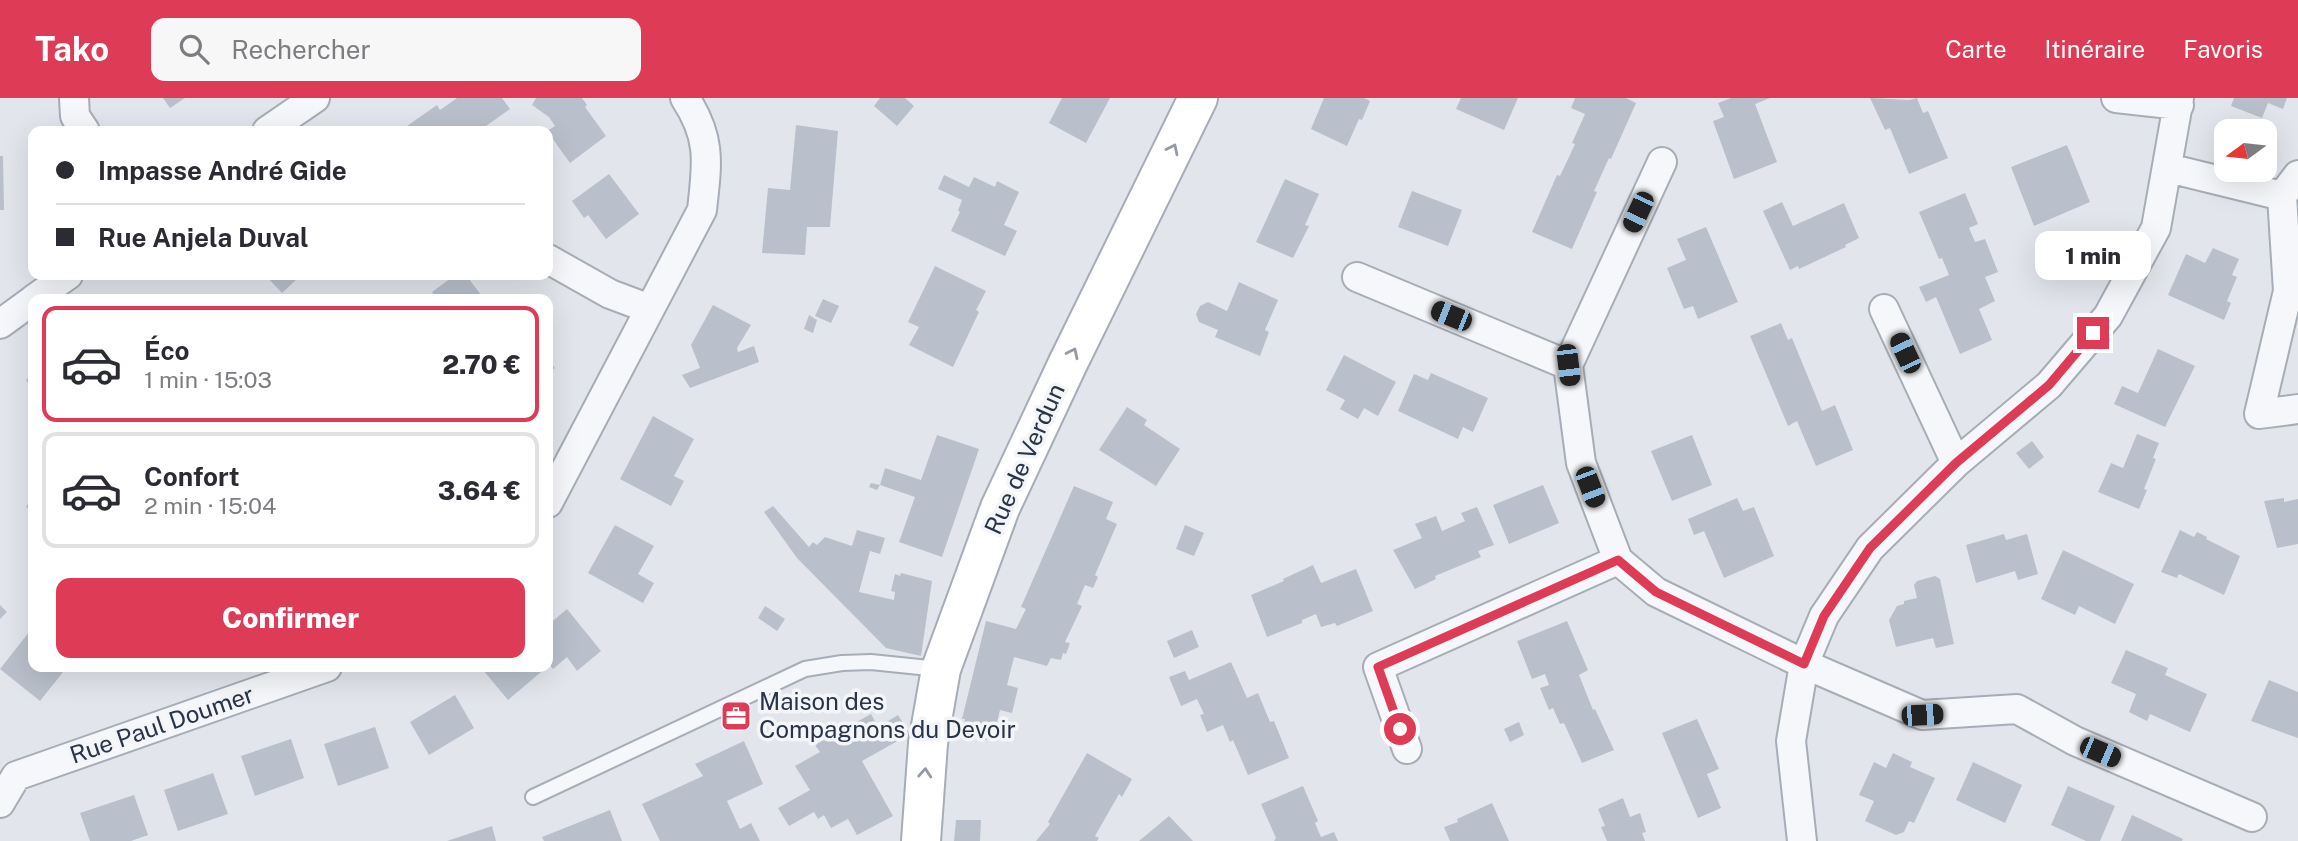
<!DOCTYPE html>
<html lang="fr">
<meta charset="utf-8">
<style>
:root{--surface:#fff;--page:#f7f7f7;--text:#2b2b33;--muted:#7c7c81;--line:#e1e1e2;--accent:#de3b57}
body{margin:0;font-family:"Public Sans",sans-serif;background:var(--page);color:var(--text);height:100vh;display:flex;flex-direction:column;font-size:26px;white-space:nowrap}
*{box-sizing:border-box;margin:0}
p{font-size:23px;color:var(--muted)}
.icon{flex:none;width:38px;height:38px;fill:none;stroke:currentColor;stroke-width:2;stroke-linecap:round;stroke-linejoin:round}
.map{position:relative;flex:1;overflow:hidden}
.details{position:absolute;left:28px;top:196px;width:525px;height:378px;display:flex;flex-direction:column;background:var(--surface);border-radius:14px;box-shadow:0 7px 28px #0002}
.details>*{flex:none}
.banner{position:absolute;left:28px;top:28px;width:525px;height:154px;border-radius:14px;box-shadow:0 7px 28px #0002;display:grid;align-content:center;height:154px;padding:0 28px;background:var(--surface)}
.needle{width:46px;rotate:255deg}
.fabs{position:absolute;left:2214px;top:21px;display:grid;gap:14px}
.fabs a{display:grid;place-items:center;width:63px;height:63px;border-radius:14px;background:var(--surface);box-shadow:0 7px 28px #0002;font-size:35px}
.end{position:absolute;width:32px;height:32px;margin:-16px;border:9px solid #de3b57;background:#fff;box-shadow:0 0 0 4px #fff}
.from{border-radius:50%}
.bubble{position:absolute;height:49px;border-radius:14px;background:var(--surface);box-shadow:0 7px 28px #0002;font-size:23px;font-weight:800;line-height:49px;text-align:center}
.car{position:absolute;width:21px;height:42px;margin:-21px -10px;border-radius:9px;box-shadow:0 0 5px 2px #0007;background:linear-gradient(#222 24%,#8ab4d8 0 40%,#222 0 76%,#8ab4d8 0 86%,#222 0)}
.banner b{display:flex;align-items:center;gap:24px;height:66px;font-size:26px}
.banner b+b{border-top:2px solid var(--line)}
.banner i{width:18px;height:18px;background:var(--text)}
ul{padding:12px 0 0;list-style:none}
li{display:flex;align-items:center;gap:21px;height:116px;margin:0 14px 10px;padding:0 14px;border:4px solid var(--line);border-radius:14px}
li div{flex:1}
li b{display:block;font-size:26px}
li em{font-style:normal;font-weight:800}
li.selected{border-color:var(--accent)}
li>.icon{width:63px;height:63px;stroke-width:1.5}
.cta{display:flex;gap:14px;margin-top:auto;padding:14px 28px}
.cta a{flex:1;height:80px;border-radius:14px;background:var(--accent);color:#fff;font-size:28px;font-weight:800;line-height:80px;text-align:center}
header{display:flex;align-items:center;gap:42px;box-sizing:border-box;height:98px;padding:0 35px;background:var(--accent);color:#fff}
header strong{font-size:33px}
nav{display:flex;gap:38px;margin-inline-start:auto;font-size:24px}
.search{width:490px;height:63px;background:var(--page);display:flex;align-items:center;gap:18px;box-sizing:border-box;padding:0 24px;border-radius:14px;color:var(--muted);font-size:26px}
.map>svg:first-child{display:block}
.building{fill:#b9c0cb}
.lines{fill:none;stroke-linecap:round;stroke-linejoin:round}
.lane-casing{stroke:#a6adb7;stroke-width:18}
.street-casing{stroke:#a6adb7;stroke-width:32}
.secondary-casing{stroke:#a6adb7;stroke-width:42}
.lane{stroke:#f6f7fa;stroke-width:14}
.street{stroke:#f6f7fa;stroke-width:28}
.secondary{stroke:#fff;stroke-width:38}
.oneway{stroke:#949aa3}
.route{stroke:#de3b57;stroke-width:9}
.labels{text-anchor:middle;stroke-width:7;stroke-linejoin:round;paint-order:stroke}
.street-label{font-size:24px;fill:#283447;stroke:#f3f5f9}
.poi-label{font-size:24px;fill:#283447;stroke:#f3f5f9;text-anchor:start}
</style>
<header>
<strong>Tako</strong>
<div class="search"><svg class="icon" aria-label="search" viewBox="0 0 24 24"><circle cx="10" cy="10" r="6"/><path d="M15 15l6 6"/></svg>Rechercher</div>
<nav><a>Carte</a><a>Itinéraire</a><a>Favoris</a></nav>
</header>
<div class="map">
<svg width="2298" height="743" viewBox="0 0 2298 743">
<rect width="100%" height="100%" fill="#e2e6ec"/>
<path class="building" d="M163,0H185L170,10Z
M457,0H502L510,11L479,33H400L437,7L440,12Z
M536,0H582L587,7L585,9L606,38L570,65L547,33L555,28L549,19L532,7Z
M880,0H905L914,8L897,28L874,8Z
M1062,0H1110L1086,45L1049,25Z
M1324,0H1364L1370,3L1362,22L1359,21L1347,48L1311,31Z
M1461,0H1518L1504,32L1456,11Z
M1575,0H1626L1636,5L1611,61L1609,60L1594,93L1597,94L1572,151L1532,134L1557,77L1560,78L1569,59L1575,46L1572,45L1585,16L1571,10Z
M1731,0H1770L1755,6L1777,64L1734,81L1713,23L1724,19L1718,5Z
M1870,0L1909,2L1917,0L1923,15L1928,13L1948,60L1909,76L1890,30L1885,32Z
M2234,0H2287L2283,11L2268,5L2262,20L2231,8Z
M796,27L838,33L830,129H807L805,157L762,155L768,90L790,92Z
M2067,47L2090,104L2034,128L2011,69Z
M0,58H3L4,112H0Z
M609,76L639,116L606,141L588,117L584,120L572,103Z
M944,77L969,89L974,79L995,89L997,83L1019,94L1004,127L1017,133L1005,158L951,133L960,114L958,113L962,102L938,91Z
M1285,81L1319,96L1305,127L1309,128L1293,160L1256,144Z
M1412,93L1462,112L1448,148L1398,129Z
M1965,95L1978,126L1969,130L1975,144L1985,141L1998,174L1985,179L1995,203L1979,211L1992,242L1960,256L1936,199L1926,204L1919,189L1949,177L1942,160L1939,161L1919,114Z
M1782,104L1793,128L1844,105L1859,140L1845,147L1846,149L1799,171L1798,168L1790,172L1763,113Z
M1706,129L1738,204L1698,221L1693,208L1684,211L1667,170L1686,162L1677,141Z
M2213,150L2239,161L2232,177L2237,179L2227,203L2231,205L2224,222L2168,197L2186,156L2205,165Z
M935,168L986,193L976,212L979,214L953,269L909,247L919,229L908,224Z
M265,177H294L297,181L282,195Z
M455,177H466L484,201H438L432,194Z
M1239,184L1278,202L1265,232L1269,234L1260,258L1215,239L1218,232L1199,224L1196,216L1200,208L1208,204L1227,213Z
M823,201L839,208L831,225L815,218Z
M713,207L751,227L737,250L738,254L754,248L759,264L690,290L682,277L700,270L691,247Z
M809,217L817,222L813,235L804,231Z
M1781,225L1788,242L1792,240L1822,313L1835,307L1853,352L1816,368L1797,323L1788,328L1750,238Z
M2158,251L2195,268L2165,329L2114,306L2122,288L2138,295Z
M1344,257L1396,284L1378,318L1364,310L1358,321L1340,311L1345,302L1326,292Z
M548,260L555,270L548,275Z
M1431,275L1488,300L1473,334L1463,329L1458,341L1398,313L1414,276L1428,282Z
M33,276V292L26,282Z
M1127,309L1147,322L1144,327L1180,351L1156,388L1099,352Z
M653,318L694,341L674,378L684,383L671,408L620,381Z
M2137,336L2159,345L2153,360L2156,361L2144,391L2147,392L2139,411L2098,394L2111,365L2123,370Z
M937,337L979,351L942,459L899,444L915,399L880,387L885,370L921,382Z
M1692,337L1712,387L1672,403L1651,353Z
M2032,343L2044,359L2029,371L2016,355Z
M871,385L880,387L877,392L869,389Z
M1543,387L1559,425L1509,446L1493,407Z
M1074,388L1113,404L1106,421L1117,426L1095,477L1098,479L1093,490L1085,487L1077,506L1082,508L1065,544L1070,545L1066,556L1063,555L1061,562L1051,560L1047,568L1014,559L1007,587L1018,590L1012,615L1000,612L996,629L991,628L987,642L962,636L965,621H962L986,523L1016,531L1026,511L1021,509Z
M1737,400L1743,413L1754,409L1774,458L1724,480L1704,433L1694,437L1688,421Z
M2284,400V404L2298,401V446L2277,450L2264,403Z
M33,403V418L26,408Z
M773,408L809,449L813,444L817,447L825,439L852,448L857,432L885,440L880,456L870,453L859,494L894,502L895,494L891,493L895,476L900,478L901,475L932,483L921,558L886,550L797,460L764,414Z
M1477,409L1494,447L1478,453L1481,459L1435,478L1436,481L1415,491L1393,452L1422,440L1415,426L1436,418L1442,433L1465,423L1461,415Z
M615,427L654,448L638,476L654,485L643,505L588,475Z
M1185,427L1204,435L1194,458L1176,451Z
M2180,432L2194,439L2197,434L2207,439L2206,441L2240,458L2224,497L2179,476L2177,480L2161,474Z
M2004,436L2006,442L2027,436L2038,476L2018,482L2015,473L1976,485L1966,447Z
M2063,452L2134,486L2115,526L2079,508L2075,517L2041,501Z
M1313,467L1321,485L1356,471L1373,513L1337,528L1335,525L1321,529L1316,516L1302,522V525L1267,539L1251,497L1284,483L1283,481Z
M1935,478L1940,481L1954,546L1936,550L1933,540L1896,549L1889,522L1897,508L1904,506V503L1917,500L1914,487L1917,483Z
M0,507L7,514L0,521Z
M765,508L785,521L777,533L758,520Z
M567,511L601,553L577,573L567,559L553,571L550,567L548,568V527Z
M1567,523L1588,572L1579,577L1593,612L1595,611L1614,652L1582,665L1564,625L1560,626L1553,610L1549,612L1540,590L1549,587L1545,576L1532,581L1517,543Z
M33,529V569H67L40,603L0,571Z
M1192,532L1199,549L1174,560L1167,543Z
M2126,552L2168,570L2165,577L2207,596L2190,634L2150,616L2147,623L2129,614L2136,596L2111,585Z
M1231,564L1247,600L1258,595L1270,624L1274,623L1289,660L1248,677L1233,642L1230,644L1223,627L1207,634L1200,617L1204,616L1197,601L1181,608L1169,579L1185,573L1189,582Z
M487,569H547L508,602L483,572Z
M2269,582L2298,594V640L2251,623Z
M455,597L474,630L429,657L410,624Z
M871,616L878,629L898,617L910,636L862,663L893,718L857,737L848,721L831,730L824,717L818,721L814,714L789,728L778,710L810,692L795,668L820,654L815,647Z
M1697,621L1719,671L1707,676L1721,710L1698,720L1662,635Z
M1519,624L1524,637L1510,644L1504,631Z
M375,629L389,670L338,688L324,646Z
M291,641L304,680L255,698L241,658Z
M744,643L763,686L727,703L740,731L751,725L760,743H660L642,706L703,678L695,666Z
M1087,655L1132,681L1122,699L1119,696L1095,738L1099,740L1097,743H1036L1050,726L1048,724Z
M1893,655L1912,664L1910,669L1935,680L1914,725L1909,723L1904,734L1896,737L1865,723L1874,703L1859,697L1874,664L1886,670Z
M1973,664L2022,687L2005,725L1956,702Z
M213,675L228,716L178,733L164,692Z
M1303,688L1318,723L1315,725L1321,739L1334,734L1338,743H1274L1276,740L1261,706Z
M2068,688L2115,708L2100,743H2086L2051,727Z
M134,697L148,737L131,743H90L80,715Z
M1623,700L1630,719L1640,715L1646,734L1642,735L1645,743H1607L1601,729L1605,728L1598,711Z
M1492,705L1509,743H1450L1444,729L1458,724L1457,721Z
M610,712L622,743H544L542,739Z
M2132,717L2183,741L2182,743H2121Z
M1169,718L1193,743H1139Z
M956,722H981L980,743H954Z
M492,728L496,743H447Z"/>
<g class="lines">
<g class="lane-casing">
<path id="lane" d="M533,699L805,571L842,565L871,564L939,571"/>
</g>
<g class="street-casing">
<path id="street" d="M74,0L75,18L85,33
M2116,0L2179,7
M267,33L315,0
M2168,70L2282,98L2288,193L2259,316L2298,311
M2282,98L2298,77
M548,161L610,196L650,211
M1357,179L1568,267L1581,365L1618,462
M34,201L68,177
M1884,211L1956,365
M0,226L33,202
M1568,267L1662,64
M548,405L702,112C707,66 712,41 685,0
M1407,651L1378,569L1618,462L1656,494L1804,566L1922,617L2017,611L2075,643L2252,719
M0,705L16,678L327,569
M1802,743L1791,643L1804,566L1824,518L1870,450L1956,365L2049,287L2108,218L2156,130L2179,0"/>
</g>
<g class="secondary-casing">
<path id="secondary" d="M921,743L928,645L941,571L1000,410L1068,265L1198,0"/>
</g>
<use href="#lane" class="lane"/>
<use href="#street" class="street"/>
<use href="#secondary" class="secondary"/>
</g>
<defs><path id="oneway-chevron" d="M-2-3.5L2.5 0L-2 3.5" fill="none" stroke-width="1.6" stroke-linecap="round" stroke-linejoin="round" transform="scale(1.75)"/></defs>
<g class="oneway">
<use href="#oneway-chevron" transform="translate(1173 51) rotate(-64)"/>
<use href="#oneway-chevron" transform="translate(1073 255) rotate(-64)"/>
<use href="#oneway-chevron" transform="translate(925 675) rotate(-86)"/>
</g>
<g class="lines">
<path class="route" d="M1400,631L1378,569L1618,462L1656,494L1804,566L1824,518L1870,450L1956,365L2049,287L2093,235"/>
</g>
<defs>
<g id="office-square" transform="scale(1.575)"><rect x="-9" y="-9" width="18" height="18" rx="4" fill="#de3b57" stroke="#f3f5f9"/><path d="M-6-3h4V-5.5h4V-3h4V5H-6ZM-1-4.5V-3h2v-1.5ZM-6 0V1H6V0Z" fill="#fff"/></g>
</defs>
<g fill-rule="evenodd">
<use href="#office-square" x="736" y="618"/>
</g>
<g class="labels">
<g class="street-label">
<text transform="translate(1025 361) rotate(-66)" y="8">Rue de Verdun</text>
<text transform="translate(162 627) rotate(-19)" y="8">Rue Paul Doumer</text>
</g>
<g class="poi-label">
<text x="759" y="612">Maison des<tspan x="759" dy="28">Compagnons du Devoir</tspan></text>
</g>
</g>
</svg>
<div class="fabs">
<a><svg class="needle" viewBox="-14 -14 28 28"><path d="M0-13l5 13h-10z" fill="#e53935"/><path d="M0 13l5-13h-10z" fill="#7c7c81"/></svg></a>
</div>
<i class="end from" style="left:1400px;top:631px"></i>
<i class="end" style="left:2093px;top:235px"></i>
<div class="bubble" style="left:2035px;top:133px;width:116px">1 min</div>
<i class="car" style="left:1638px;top:114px;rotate:205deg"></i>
<i class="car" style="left:1451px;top:218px;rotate:292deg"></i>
<i class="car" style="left:1905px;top:255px;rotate:335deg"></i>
<i class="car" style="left:1568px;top:267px;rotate:173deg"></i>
<i class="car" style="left:1590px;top:389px;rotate:159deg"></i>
<i class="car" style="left:1922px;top:617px;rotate:87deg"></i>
<i class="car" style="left:2100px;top:654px;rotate:113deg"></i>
<div class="banner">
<b><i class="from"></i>Impasse André Gide</b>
<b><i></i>Rue Anjela Duval</b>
</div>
<section class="details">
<ul>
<li class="selected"><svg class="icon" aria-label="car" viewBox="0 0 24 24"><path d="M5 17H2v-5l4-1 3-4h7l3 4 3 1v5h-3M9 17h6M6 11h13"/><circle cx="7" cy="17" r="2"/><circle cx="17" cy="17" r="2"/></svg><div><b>Éco</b><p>1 min · 15:03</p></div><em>2.70 €</em></li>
<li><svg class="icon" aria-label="car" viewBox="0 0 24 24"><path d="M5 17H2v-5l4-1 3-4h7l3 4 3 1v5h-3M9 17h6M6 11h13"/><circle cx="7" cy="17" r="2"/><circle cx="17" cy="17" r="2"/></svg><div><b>Confort</b><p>2 min · 15:04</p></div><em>3.64 €</em></li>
</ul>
<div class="cta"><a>Confirmer</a></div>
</section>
</div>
